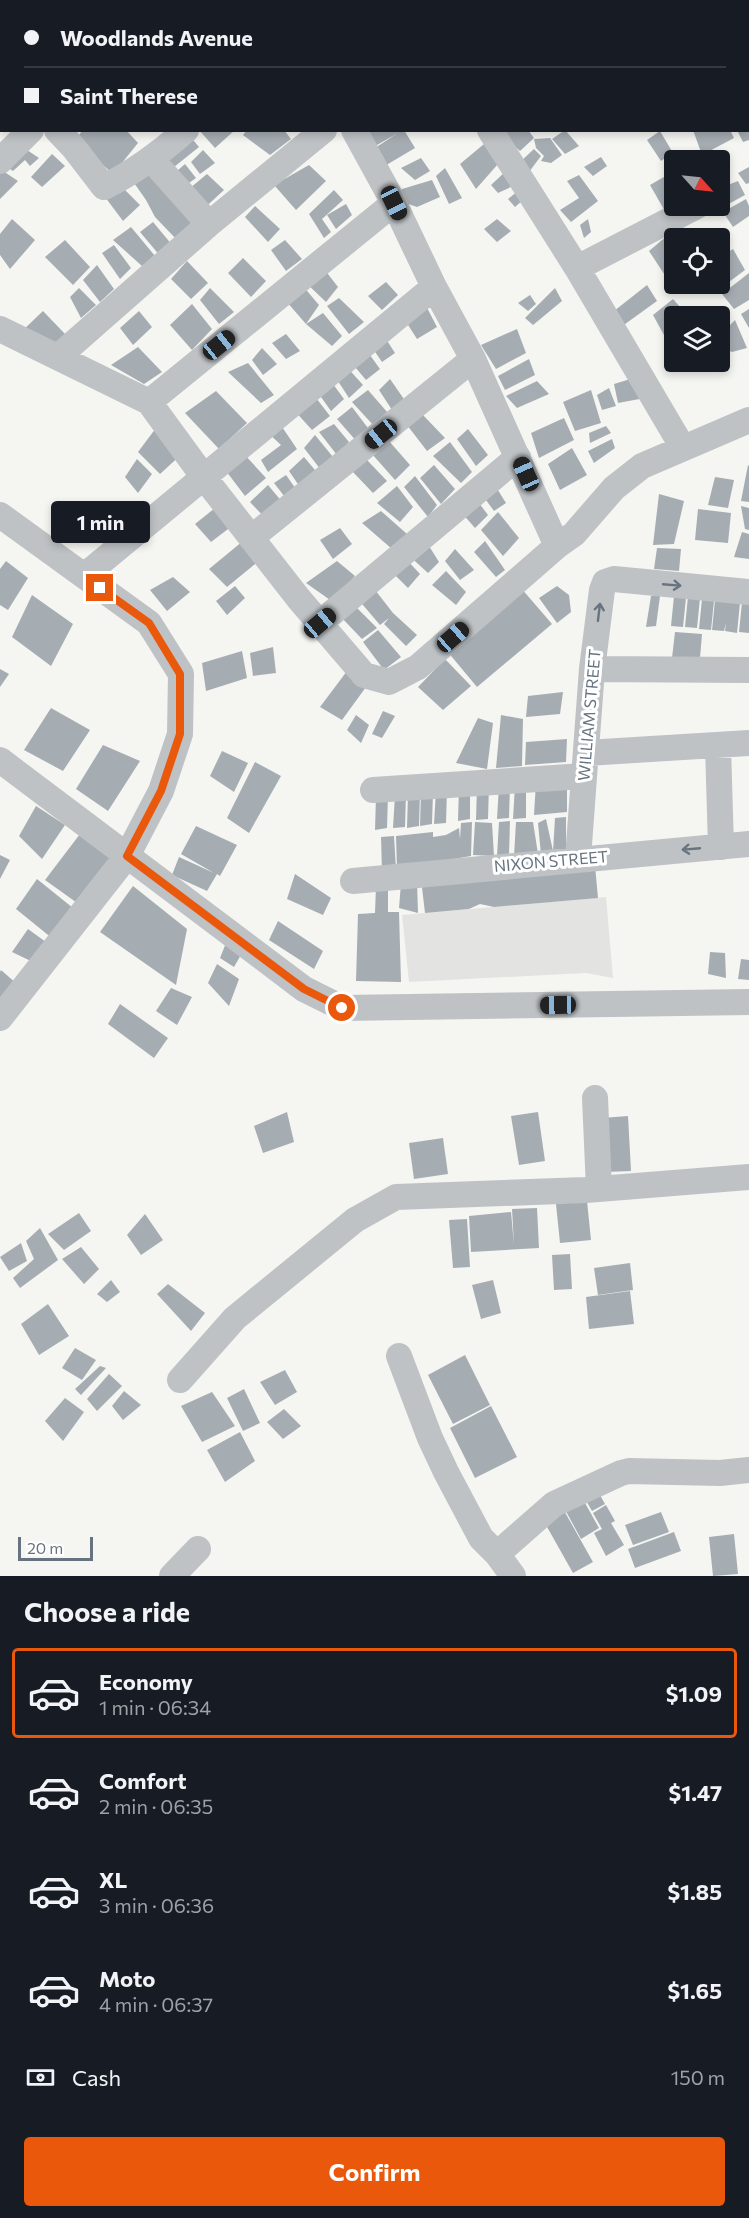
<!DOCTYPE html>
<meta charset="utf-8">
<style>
:root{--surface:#171b24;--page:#20242c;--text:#f1f3f6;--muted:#9ea1a6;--line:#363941;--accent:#ea580c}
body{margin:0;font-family:Commissioner,sans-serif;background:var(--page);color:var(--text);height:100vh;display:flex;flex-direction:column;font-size:22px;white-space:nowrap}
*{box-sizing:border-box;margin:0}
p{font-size:20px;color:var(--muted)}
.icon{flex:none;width:33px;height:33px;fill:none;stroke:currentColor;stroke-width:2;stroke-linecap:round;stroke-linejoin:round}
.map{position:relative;height:1576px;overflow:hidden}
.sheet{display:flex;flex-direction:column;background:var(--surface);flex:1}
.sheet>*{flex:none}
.banner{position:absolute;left:0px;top:0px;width:750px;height:132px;box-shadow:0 3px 9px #0003;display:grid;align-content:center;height:132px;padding:0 24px;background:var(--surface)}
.needle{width:39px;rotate:117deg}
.tools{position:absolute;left:664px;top:150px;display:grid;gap:12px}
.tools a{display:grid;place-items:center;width:66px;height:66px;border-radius:6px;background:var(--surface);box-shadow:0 3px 9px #0003;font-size:30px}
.scale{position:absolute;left:18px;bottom:15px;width:75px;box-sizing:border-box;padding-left:6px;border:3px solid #677480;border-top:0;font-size:16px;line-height:21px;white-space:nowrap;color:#677480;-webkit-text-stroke:4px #fff;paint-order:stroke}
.end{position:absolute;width:27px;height:27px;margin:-14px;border:8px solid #ea580c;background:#fff;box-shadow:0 0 0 3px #fff}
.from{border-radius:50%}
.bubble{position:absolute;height:42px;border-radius:6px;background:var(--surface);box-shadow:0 3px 9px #0003;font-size:20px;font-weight:700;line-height:42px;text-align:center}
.car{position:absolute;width:18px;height:36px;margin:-18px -9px;border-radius:8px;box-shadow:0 0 4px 2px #0007;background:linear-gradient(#222 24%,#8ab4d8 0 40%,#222 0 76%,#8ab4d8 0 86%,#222 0)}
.banner b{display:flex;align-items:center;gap:21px;height:57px;font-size:22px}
.banner b+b{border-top:2px solid var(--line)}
.banner i{width:15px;height:15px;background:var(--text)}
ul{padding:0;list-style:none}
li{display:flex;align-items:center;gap:18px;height:90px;margin:0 12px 9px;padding:0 12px;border:3px solid transparent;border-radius:6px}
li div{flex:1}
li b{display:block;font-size:22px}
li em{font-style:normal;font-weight:700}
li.active{border-color:var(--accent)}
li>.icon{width:54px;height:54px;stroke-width:1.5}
h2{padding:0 24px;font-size:27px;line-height:72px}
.pay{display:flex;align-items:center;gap:15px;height:66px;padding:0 24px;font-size:22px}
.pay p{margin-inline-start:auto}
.primary-button{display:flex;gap:12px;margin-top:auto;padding:12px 24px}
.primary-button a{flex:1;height:69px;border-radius:6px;background:var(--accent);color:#fff;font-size:24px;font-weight:700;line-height:69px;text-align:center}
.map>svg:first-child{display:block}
.built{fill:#e3e4e2}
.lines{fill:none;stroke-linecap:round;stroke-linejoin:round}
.stream{stroke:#b9c2c7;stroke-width:8}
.building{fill:#a6adb2}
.path{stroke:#b8bbbd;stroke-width:4;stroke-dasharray:3 3;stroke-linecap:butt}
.minor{stroke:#bec2c5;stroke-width:26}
.oneway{stroke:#677480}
.route{stroke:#ea580c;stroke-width:8}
.labels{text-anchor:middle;stroke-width:6;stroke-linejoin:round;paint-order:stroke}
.street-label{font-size:16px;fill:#677480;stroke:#fff}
</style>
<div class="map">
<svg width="749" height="1576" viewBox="0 0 749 1576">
<rect width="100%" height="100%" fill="#f5f5f2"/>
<path class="built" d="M606,897L613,978L586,973L409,982L402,915Z"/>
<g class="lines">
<path class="stream" d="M30,0L31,2
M148,2L150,0"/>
</g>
<path class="building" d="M83,130H126L138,143L113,174L75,140Z
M199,130H235L215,148Z
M247,130H284L291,139L270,155L243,135Z
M361,130H404L415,148L383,167L375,148L398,133L370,149Z
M506,130H528L534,138L520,151L502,135Z
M565,130L579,146L565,154L552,139Z
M693,130H730L734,138L702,155Z
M737,130H749V140L743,142Z
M660,131L673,153L661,161L647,140Z
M189,135L199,147L169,171L159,161Z
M550,138L562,155L551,163L541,161L544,156L536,148L534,139Z
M484,144L498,164L476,189L460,164Z
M24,148L39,158L30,166L25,160L13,171L4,165Z
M534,149L541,156L529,172L520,162Z
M203,150L215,163L200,174L191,162Z
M52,154L65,166L42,187L31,177Z
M601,157L607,166L593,176L584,167Z
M421,158L430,171L415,180L401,168Z
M185,164L196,178L182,188L170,177Z
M309,165L326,181L296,210L274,185Z
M749,167V183L746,184L738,173Z
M445,168L462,198L449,204L436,176Z
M0,169L18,181L0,199Z
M145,170L197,226L179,242L155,217L146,200L132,180Z
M505,172L513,186L498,193L491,185Z
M207,174L224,190L199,213L184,193Z
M669,174L675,187V206L666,213L650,185Z
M579,175L598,201L571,222L560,210L579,198L567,181Z
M432,180L440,197L417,207L400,201L402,189Z
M738,181L745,195L725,206L720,195V188Z
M121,186L140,205L123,221L105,197Z
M334,190L343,200L322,219L331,232L324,238L309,214Z
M518,191L523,200L515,207L508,199Z
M746,199L749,206V216L733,227L723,212Z
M346,204L352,215L336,229L327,215Z
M255,206L280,229L268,242L245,217Z
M12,219L35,240L10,269L0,255V234Z
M497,219L511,231L497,242L484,229Z
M588,219L591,232L584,238L580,225Z
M153,222L173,246L161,257L140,232Z
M131,227L155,256L142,266L113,240Z
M668,235L675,243V283L672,286L649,251Z
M65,240L90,267L73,285L45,257Z
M285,240L302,259L286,271L271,250Z
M114,245L131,268L120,279L102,253Z
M733,249L745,270L717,291L714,284H720V257Z
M243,258L266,281L251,297L228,273Z
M187,261L208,283L191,299L171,279Z
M97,265L114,289L100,302L83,280Z
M321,265L338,287L326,302L304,281Z
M749,273V300L734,309L722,294Z
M386,282L398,295L382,310L368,296Z
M302,285L319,305L306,324L286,301Z
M647,285L657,301L621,327L609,315Z
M79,288L96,305L81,318L70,297Z
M210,288L234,312L219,324L200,300Z
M555,288L562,301L533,325L525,318Z
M530,295L536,304L528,311L518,303Z
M339,298L364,322L349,334L327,306Z
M673,299L688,316H675V330L665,337L653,315Z
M424,302L437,327L417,339L403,317Z
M192,304L212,329L192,350L170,325Z
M749,309V328L741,314Z
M43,311L66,335L54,349L20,333Z
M139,311L152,327L133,345L120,328Z
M323,313L342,336L332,346L306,324Z
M735,320L747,348L732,352L720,347V335Z
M517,329L526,353L496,369L481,345Z
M286,334L300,351L286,359L272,343Z
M384,336L395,353L382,362L371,346Z
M138,347L162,372L144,384L111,365Z
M262,348L277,364L263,375L252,360Z
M365,348L380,369L366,380L350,361Z
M529,359L535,375L505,390L498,376Z
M248,363L274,395L261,403L228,372Z
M345,365L363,385L349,398L334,375Z
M637,377L645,398L618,403L614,384Z
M390,379L406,402L394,413L379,390Z
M330,380L344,399L331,411L316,390Z
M537,381L549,394L517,408L506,396Z
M609,388L616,406L602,410L597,395Z
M368,390L388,413L374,426L352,402Z
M591,390L601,423L575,431L563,402Z
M216,391L247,423L219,449L185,413Z
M313,394L330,416L312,430L293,409Z
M352,407L371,432L358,443L337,419Z
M422,414L445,438L427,451L407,425Z
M564,418L574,440L539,458L531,433Z
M162,420L184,452L160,474L138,452Z
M278,421L297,449L268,472L261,460L281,445L267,432Z
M334,424L349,442L337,455L319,432Z
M606,426L611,433L590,443L589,433Z
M468,429L488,455L476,466L457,439Z
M315,435L333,457L321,470L304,448Z
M612,439L615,448L594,463L588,451Z
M389,441L410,465L395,480L372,454Z
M450,442L472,472L461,483L433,456Z
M572,448L587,475L560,490L548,464Z
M244,454L266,478L245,496L223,467Z
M304,457L320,476L302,490L289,471Z
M137,459L152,474L138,493L125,477Z
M367,460L387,481L373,493L352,471Z
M434,465L455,489L441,504L420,478Z
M748,465L749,466V502L741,501Z
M286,475L298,492L288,501L274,483Z
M415,476L437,505L428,517L404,487Z
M715,477L734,480L728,508L708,505Z
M268,485L283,503L266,519L250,502Z
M397,486L413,507L400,522L377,503Z
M496,487L506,503L494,511L483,496Z
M659,494L684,501L674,544L653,545Z
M476,499L488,515L475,528L461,512Z
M741,506L749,508V530L745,529Z
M215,508L232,526L211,542L195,524Z
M698,509L731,513L728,543L695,540Z
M381,511L407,534L392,549L362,523Z
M498,512L519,538L503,556L481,530Z
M340,528L352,544L333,559L320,540Z
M742,532L749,534V559L734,557Z
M424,538L439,562L428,573L406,553Z
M243,541L260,560L227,587L209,569Z
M485,541L505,570L496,577L474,552Z
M657,548L681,549L679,571L654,569Z
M455,549L474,570L460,580L445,561Z
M406,559L420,574L408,588L394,574Z
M6,561L28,578L8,610L0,605V569Z
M337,561L355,576L333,602L306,583Z
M446,571L466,592L456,605L432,585Z
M173,577L190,592L167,611L150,590Z
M235,586L245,598L227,615L216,601Z
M372,586L393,613L417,635L406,646L384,624L389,618L380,625L357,598Z
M557,586L569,595L571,612L557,623L539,598Z
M521,588L552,624L477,687L447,651Z
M32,595L73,624L51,666L12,637Z
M651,596H660L656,626L646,627Z
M674,596L686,598L683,627L671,626Z
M688,596L700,598L697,628L685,627Z
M702,599L714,601L711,630L699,629Z
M715,600L740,603L737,633L725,631L726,623L724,631L712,630Z
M742,602L749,603V633L739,632Z
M353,604L377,628L362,639L339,615Z
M378,630L401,657L384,670L363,642Z
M675,632L702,634L700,658H672Z
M273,647L276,673L253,676L250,653Z
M242,651L247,678L206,691L202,663Z
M445,659L471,686L443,710L418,687Z
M350,667L366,687L342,720L320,707Z
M0,669L9,674L0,687Z
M563,692L560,714L526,717L528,696Z
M51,708L90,730L63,771L24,750Z
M383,711L395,716L382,738L372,734Z
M356,715L369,725L361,743L347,730Z
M501,715L523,719L522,766L496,768Z
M478,718L493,723L487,769L456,763Z
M567,739L566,762L525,765L526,742Z
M103,745L140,761L108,811L76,789Z
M222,751L248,763L234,792L210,776Z
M255,762L281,776L249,833L227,818Z
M536,782L567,783V812L534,815Z
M510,784L509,818L497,819L499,785Z
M526,784V818L513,819L515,785Z
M470,785V819L458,821L459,787Z
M489,785L488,819L476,820L477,786Z
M447,789L446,823L434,824L436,790Z
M433,791L432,824L420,826L421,792Z
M420,792L419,826L407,828L408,794Z
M406,793L405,827L393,828L395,795Z
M388,794L387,828L375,830L376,796Z
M36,806L65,825L42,859L19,836Z
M566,817V851L553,852L555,818Z
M546,819L553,851L541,855L538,823Z
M510,821L509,855L497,856L499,822Z
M472,822L471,856L397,869L396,836L433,832V837L446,835L459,828L460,839L461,823Z
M475,822L492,823L494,856L473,855Z
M516,822H533L538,854L514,856Z
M196,826L237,845L220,876L217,874L207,891L172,875L179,857L214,873L181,854Z
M80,834L112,857L80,905L45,880Z
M394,836L396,870L382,871L381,837Z
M0,855L10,860L0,879Z
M595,866L598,898L494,907L480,904L469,909L425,913L421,879Z
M295,874L331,898L323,915L287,899Z
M37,879L73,908L53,939L16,909Z
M417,881L418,913L399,908L401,883Z
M388,884V912H399L401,982L356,981L358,914L375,913L376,886Z
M133,886L187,929L176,985L100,932Z
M278,921L323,951L314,969L269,940Z
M28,929L50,945L35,963L12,952Z
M226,943L242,953L234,967L220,958Z
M710,952L725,953L726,978L708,974Z
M741,959L749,960V980L738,979Z
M217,964L239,979L229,1006L208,983Z
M1,970L17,984L0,1005V972Z
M171,988L192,997L177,1025L156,1011Z
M120,1004L168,1038L154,1058L108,1024Z
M287,1112L294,1142L263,1153L254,1126Z
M538,1112L545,1161L519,1165L511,1116Z
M628,1116L631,1171L605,1172L602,1118Z
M443,1138L448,1174L414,1179L409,1143Z
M587,1201L591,1240L560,1243L556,1204Z
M537,1208L539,1248L471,1252L469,1216L511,1212L514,1245L512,1209Z
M79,1213L91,1231L64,1250L48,1234Z
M145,1214L163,1240L141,1255L127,1235Z
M467,1219L470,1267L453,1268L449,1220Z
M40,1228L58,1260L20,1288L13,1278L34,1259L26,1241Z
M21,1243L27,1261L9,1271L0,1257Z
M81,1247L99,1269L84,1284L62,1259Z
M570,1254L572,1289L554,1290L552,1255Z
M630,1263L633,1290L598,1295L594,1268Z
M111,1280L120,1292L107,1302L97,1294Z
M493,1280L501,1313L481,1319L472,1285Z
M168,1284L205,1313L191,1331L157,1294Z
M630,1291L634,1324L589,1329L586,1297Z
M48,1304L69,1336L39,1355L21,1324Z
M75,1348L96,1360L82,1380L62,1368Z
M465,1355L490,1405L453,1424L428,1375Z
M100,1366L106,1368L81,1395L75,1389Z
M285,1370L297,1392L275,1405L260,1382Z
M109,1374L122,1386L97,1411L87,1399Z
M244,1389L260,1423L243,1431L227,1398Z
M124,1391L141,1405L123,1420L112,1406Z
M212,1392L235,1426L202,1442L181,1406Z
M65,1398L84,1412L63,1441L45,1421Z
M491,1406L517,1457L475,1478L450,1428Z
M284,1409L301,1426L283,1439L267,1422Z
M240,1432L255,1461L225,1482L207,1450Z
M596,1488L605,1504L592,1511L583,1495Z
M580,1494L599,1528L581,1539L562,1504Z
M606,1505L615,1521L611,1523L624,1545L606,1556L594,1533L602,1529L593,1513Z
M562,1507L593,1562L573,1573L542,1518Z
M661,1512L669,1532L633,1545L625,1525Z
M674,1532L681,1551L635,1568L628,1549Z
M734,1534L738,1574L713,1576L709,1537Z"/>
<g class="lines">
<path class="path" d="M41,0L42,2"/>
<path class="minor" d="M57,130L74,148L104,187C135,172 160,153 186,130
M490,130L577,268L683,448
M152,160L209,224
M0,161L31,130
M577,268L697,206
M0,329L149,402L203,476L299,599L364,675L389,682L418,667L557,546L473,359L434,287L394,203L354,130
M59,356L209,224L324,130
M149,402L394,203
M0,515L149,623L181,674L180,734L161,791L127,856L0,1018
M251,538L473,359
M557,546L574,534L614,488L642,466L749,420
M84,576L434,287
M320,623L518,457
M592,669L749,670
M718,746L721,847
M586,753L749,743
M0,760L304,989L342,1008L749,1002
M373,790L584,776
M578,858L592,669L602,590L605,582L614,579L749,592
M353,881L749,844
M595,1098L599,1189
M399,1356L430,1438L446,1472L481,1538L497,1554L513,1576
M180,1380L235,1318L355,1220L396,1197L586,1190L749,1177
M497,1554L554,1504L621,1473L629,1471L720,1473L749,1470
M172,1576L198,1549"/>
</g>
<defs><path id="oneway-shaft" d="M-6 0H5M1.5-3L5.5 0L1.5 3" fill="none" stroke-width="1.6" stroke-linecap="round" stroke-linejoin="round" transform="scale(1.5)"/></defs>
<g class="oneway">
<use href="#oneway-shaft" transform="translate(672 585) rotate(5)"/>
<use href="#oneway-shaft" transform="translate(599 612) rotate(-83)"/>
<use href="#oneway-shaft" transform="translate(691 849) rotate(175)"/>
</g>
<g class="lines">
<path class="route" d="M100,588L149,623L180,674V734L161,791L127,856L304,989L342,1008"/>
</g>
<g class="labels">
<g class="street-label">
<text transform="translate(589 715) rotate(-85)" y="6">WILLIAM STREET</text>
<text transform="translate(551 861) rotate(-5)" y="6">NIXON STREET</text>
</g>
</g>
</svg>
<div class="tools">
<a><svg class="needle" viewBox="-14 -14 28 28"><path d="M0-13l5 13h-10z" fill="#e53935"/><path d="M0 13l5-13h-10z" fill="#9ea1a6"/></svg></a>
<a><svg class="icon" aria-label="locate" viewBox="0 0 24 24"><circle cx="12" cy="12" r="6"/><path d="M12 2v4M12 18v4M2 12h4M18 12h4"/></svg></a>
<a><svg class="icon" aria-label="layers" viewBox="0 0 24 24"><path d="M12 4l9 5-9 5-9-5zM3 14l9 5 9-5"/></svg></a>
</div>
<div class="scale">20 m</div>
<i class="end from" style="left:342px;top:1008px"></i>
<i class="end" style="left:100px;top:588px"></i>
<div class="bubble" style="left:51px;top:501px;width:99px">1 min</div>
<i class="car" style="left:394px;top:203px;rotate:154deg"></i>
<i class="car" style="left:219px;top:345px;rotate:51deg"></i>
<i class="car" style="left:381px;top:434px;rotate:231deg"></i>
<i class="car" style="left:526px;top:474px;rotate:336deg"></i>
<i class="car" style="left:320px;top:623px;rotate:50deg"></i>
<i class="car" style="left:453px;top:637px;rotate:49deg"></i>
<i class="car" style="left:558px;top:1005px;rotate:269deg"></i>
<div class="banner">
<b><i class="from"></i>Woodlands Avenue</b>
<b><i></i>Saint Therese</b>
</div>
</div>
<section class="sheet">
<h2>Choose a ride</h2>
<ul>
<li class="active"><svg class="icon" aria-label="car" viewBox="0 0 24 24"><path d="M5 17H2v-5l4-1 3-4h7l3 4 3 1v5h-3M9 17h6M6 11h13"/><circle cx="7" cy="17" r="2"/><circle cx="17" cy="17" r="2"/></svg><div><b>Economy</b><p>1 min · 06:34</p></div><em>$1.09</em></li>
<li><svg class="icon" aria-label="car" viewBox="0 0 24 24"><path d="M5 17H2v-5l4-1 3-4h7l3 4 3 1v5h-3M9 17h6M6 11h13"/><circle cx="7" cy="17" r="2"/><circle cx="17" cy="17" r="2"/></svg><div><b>Comfort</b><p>2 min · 06:35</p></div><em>$1.47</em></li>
<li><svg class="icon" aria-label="car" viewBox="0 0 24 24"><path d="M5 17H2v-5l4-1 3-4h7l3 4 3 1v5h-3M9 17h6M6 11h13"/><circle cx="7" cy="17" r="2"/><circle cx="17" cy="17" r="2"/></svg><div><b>XL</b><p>3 min · 06:36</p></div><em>$1.85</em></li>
<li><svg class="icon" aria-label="car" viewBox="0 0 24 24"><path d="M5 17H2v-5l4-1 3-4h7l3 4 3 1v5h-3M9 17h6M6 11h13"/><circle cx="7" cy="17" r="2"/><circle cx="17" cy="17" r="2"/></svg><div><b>Moto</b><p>4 min · 06:37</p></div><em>$1.65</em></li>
</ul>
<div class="pay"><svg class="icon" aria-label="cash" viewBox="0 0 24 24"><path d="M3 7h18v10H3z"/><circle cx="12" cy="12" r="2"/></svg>Cash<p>150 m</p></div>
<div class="primary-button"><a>Confirm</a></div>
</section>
